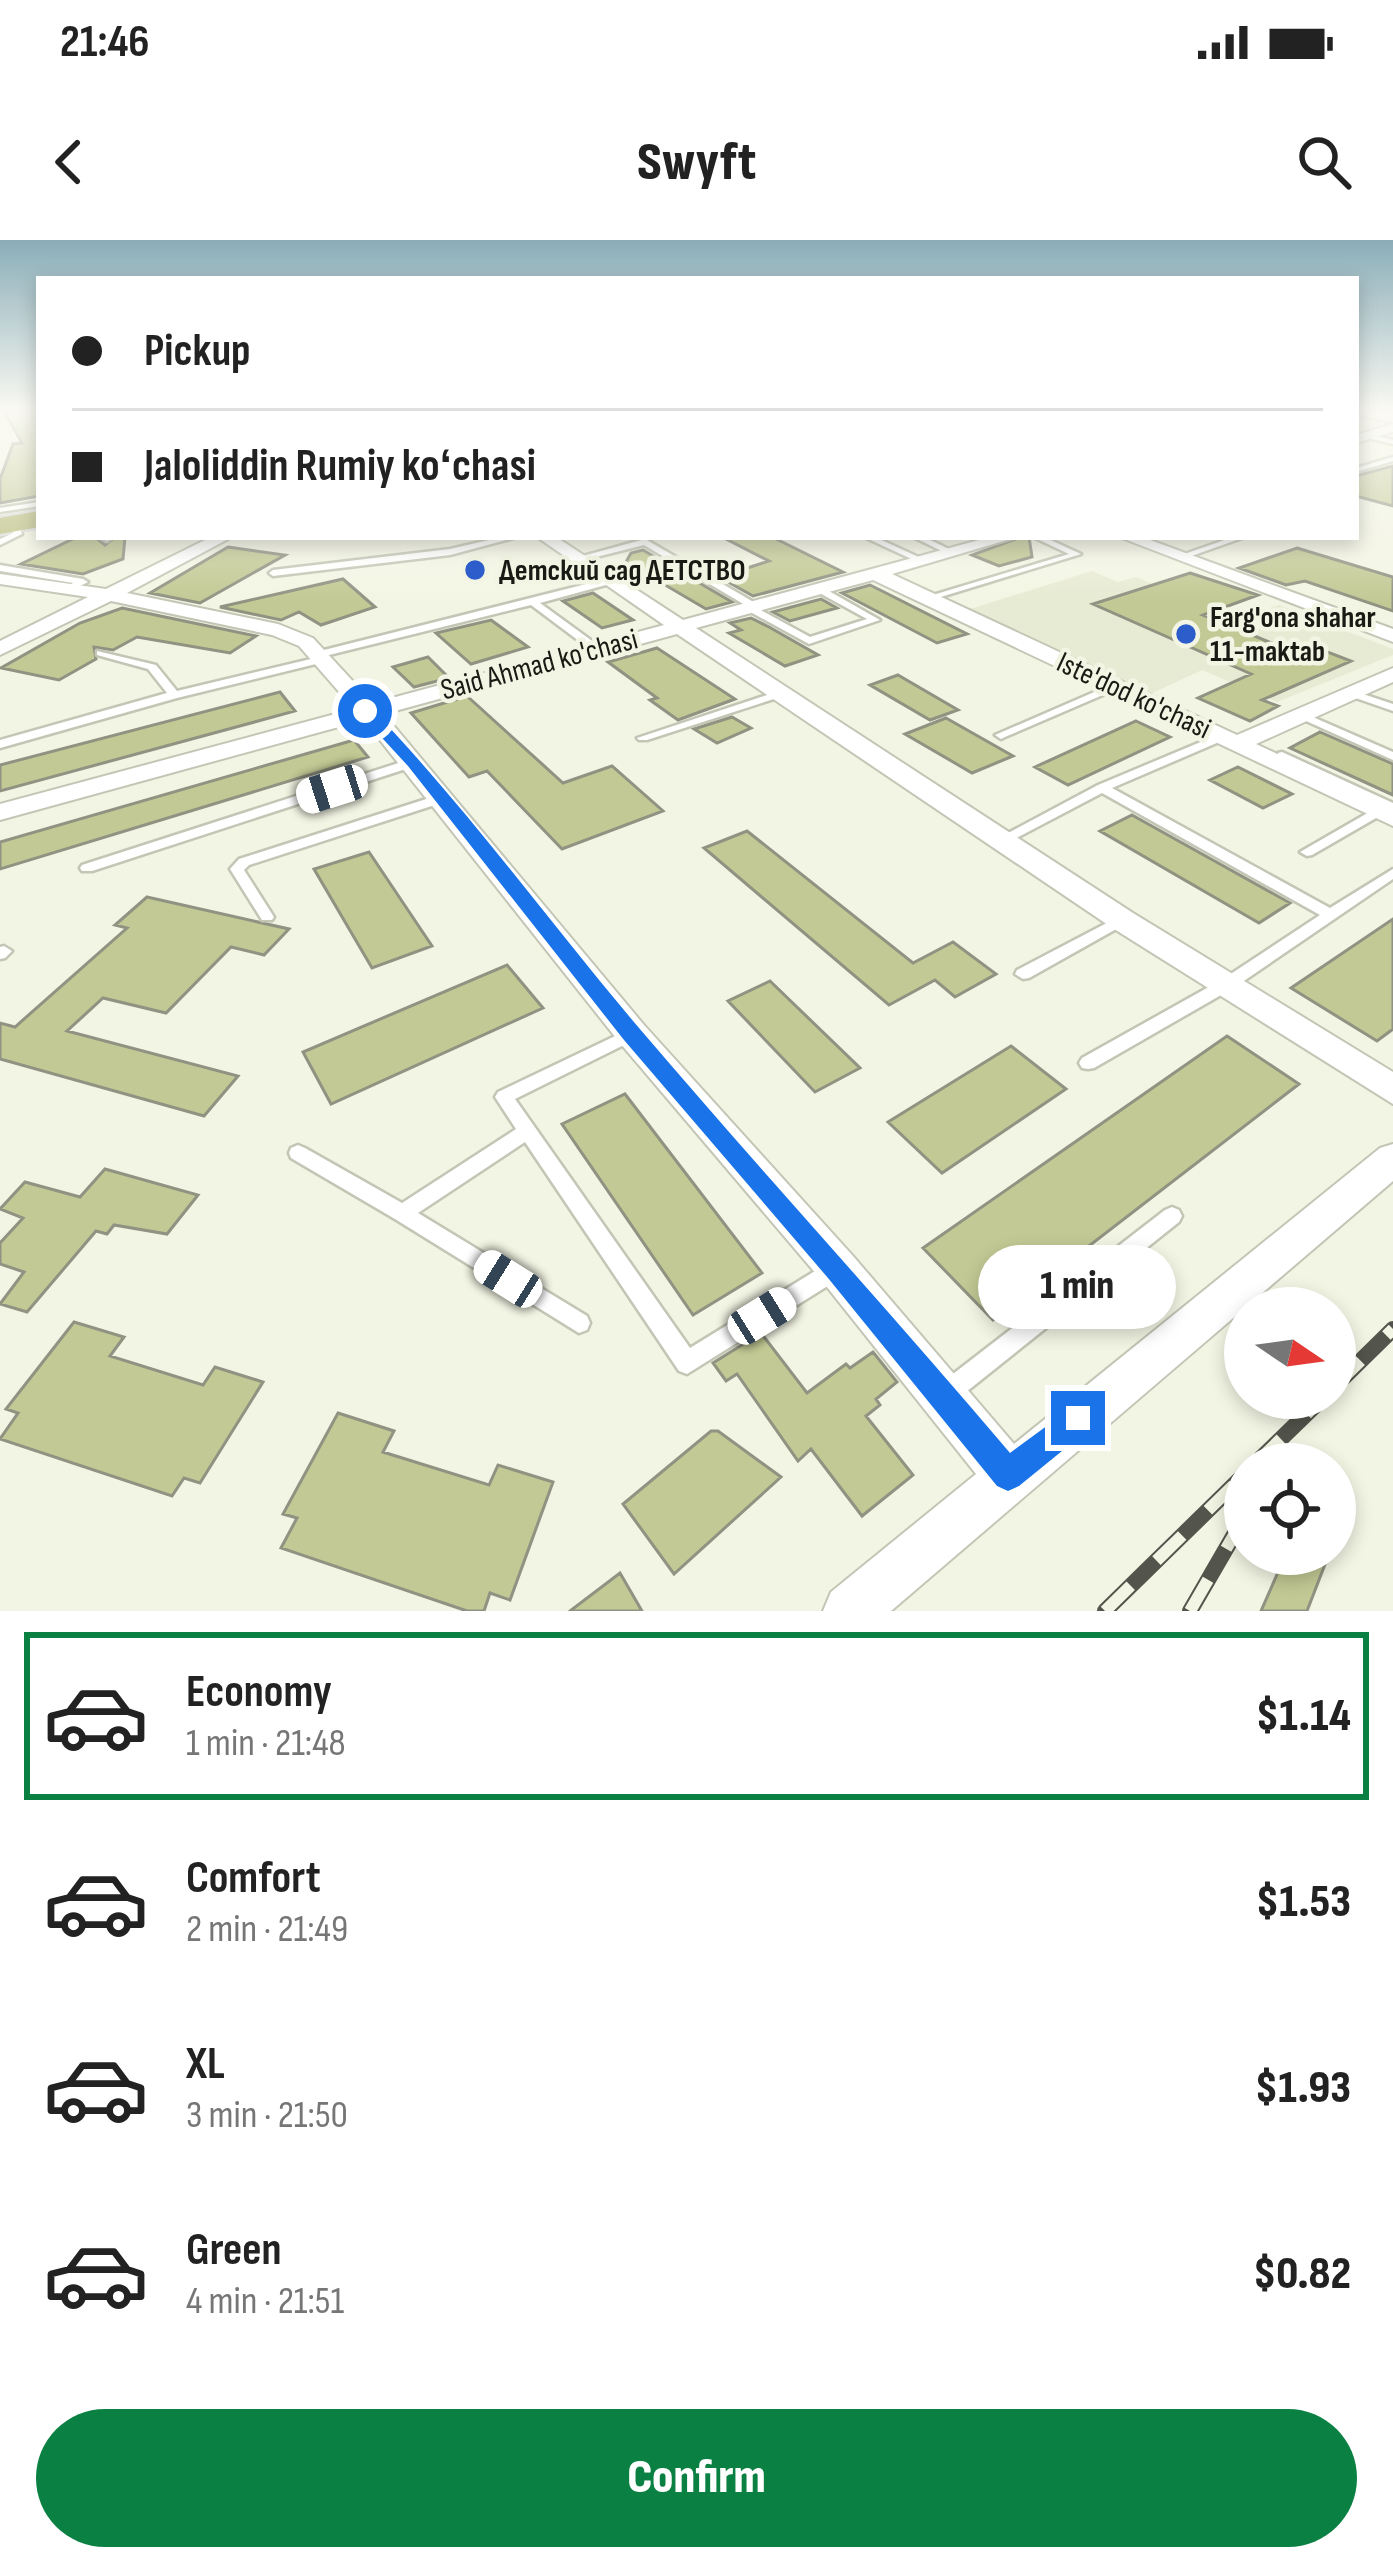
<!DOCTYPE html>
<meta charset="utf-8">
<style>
:root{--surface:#fff;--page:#f6f6f6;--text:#222;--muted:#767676;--line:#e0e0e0;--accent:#0b8043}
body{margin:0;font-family:"Sofia Sans Condensed",sans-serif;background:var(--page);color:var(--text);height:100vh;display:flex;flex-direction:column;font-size:45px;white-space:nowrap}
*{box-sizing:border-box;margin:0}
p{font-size:39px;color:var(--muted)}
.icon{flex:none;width:66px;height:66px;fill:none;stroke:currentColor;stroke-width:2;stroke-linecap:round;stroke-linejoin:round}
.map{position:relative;height:1371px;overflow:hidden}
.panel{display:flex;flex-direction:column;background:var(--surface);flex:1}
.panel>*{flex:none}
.hud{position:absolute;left:36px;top:36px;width:1323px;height:264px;border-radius:0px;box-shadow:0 6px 18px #0003;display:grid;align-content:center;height:264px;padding:0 36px;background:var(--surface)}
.needle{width:78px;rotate:103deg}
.tools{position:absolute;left:1224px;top:1047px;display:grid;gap:24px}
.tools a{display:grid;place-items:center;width:132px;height:132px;border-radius:50%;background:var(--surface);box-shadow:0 6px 18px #0003;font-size:60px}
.end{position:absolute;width:54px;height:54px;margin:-27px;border:15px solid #1a73e8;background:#fff;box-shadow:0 0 0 6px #fff}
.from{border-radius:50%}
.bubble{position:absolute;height:84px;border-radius:42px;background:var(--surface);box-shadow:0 6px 18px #0003;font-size:39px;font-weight:800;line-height:84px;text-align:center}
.car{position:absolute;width:36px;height:72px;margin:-36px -18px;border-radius:15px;box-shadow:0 0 9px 3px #0007;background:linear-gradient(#fff 24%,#345 0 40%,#fff 0 76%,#345 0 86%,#fff 0)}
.hud b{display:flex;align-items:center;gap:42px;height:114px;font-size:45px}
.hud b+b{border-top:3px solid var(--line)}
.hud i{width:30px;height:30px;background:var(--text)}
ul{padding:21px 0 0;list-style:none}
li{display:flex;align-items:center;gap:36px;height:168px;margin:0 24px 18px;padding:0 12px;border:6px solid transparent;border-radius:0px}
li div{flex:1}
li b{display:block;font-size:45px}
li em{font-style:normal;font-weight:800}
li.active{border-color:var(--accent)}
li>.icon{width:108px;height:108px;stroke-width:1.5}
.button{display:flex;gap:24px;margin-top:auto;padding:24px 36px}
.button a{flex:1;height:138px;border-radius:72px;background:var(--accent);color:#fff;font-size:48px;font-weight:800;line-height:138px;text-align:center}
.status{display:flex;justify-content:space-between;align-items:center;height:84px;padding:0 60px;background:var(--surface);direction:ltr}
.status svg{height:33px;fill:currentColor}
header{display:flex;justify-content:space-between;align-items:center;height:156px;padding:0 36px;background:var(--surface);font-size:54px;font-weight:800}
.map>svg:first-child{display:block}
.built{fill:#e8ebd3}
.building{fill:#c2c994;stroke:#909282;stroke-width:3}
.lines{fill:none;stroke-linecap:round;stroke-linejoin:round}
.lane-casing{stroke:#c3c6b5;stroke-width:5}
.street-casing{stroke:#c3c6b5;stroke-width:4}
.secondary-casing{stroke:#c3c6b5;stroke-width:5}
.primary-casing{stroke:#dadad9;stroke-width:5}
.lane{fill:#fff;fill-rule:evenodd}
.street{fill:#fff;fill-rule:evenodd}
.secondary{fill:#fff;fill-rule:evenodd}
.primary{fill:#b8bc7b;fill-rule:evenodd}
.rail-casing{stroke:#53544b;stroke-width:16}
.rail{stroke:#f3f5e4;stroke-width:12;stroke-dasharray:36;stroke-linecap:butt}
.route{fill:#1a73e8}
.poi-dot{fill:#2c5dcb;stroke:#f3f5e4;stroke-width:4.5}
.labels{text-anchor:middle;stroke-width:9;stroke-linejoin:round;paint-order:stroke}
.far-poi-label{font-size:30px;font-weight:bold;fill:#191a14;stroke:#f3f5e4;text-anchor:start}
.far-street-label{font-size:30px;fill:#191a14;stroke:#f3f5e4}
</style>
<div class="status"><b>21:46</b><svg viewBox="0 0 49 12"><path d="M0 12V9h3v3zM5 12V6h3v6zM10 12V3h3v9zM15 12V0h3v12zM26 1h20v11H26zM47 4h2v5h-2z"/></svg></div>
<header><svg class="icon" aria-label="back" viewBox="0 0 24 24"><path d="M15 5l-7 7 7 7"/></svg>Swyft<svg class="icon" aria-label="search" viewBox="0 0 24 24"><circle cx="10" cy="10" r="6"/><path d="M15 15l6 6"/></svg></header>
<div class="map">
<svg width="1393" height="1371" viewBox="0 0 1393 1371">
<rect width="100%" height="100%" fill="#f3f5e4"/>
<path class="built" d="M1092,331L1118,342L1136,337L1234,379L1279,365L1393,409V415L1277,462L1202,430L1148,455L967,370Z"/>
<path class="building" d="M4,171H39V256L0,263V239L13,204L22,203Z
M1393,226V266L1356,256V236Z
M77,297H95L105,305L115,297H125L123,319L83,334L21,324Z
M722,297H772L843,332L753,356L719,337L769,321Z
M1021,297H1029L1032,317L999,326L972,315Z
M228,307L285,315L200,363L150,353Z
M1297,308L1393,337V371L1305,341L1286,345L1239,328Z
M643,310L732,362L706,369L626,322L631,313Z
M1190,333L1258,355L1203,375L1299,414L1315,407L1351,421L1262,460L1278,466L1250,481L1198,458L1251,434L1093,364Z
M343,339L375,367L321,385L299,372L281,380L220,367Z
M870,345L886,353L967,394L937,403L842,353Z
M593,353L633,380L602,388L563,361Z
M821,359L837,368L790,381L773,372Z
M122,368L256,396L230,413L137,397L113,410L94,407L96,419L59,440L1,428L80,383Z
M751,378L769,387L818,415L785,426L729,393L741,390L730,383Z
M491,380L528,407L471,424L436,393Z
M657,408L735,459L678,480L650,460L657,458L608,422Z
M428,417L449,438L414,447L393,427Z
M898,435L958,470L930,480L870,445Z
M280,452L295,471L0,551V525Z
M467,456L563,543L612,526L663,571L562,609L487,531L469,537L411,473Z
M732,477L751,488L717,503L694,489Z
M946,478L1013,516L972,533L905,494Z
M1136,481L1170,497L1068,545L1035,527Z
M1320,492L1393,524V555L1290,508Z
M354,500L368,517L0,629V602Z
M1238,527L1292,554L1263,568L1210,540Z
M1132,575L1290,663L1259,683L1100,591Z
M747,591L913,723L953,702L996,734L955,757L935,740L889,765L704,608Z
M369,612L432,706L372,728L314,629Z
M147,657L289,689L264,715L231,707L166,773L103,758L67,791L238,836L204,876L0,819V783L15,787L127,688L115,685Z
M1393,679V789L1377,801L1291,748Z
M507,725L543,768L331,864L303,812Z
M770,741L860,828L815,852L728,761Z
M1227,796L1299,844L993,1080L923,1008Z
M1011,806L1066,849L942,933L888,882Z
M625,854L762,1033L693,1075L562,884Z
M105,929L198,955L167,994L114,985L107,994L96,991L27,1072L0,1064L24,1032L0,1024V1003L23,978L0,969L25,942L80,957Z
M74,1082L124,1097L110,1116L203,1145L215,1127L263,1142L200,1243L184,1238L172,1256L0,1199L18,1173L6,1169Z
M761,1093L807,1153L846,1124L850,1128L873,1112L897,1142L876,1159L880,1165L866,1176L913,1235L862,1276L811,1209L798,1221L737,1134L726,1141L713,1123Z
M338,1173L394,1191L383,1212L489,1245L498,1225L553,1242L510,1360L490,1353L484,1371H467L281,1308L297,1278L283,1274Z
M711,1191H718L781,1237L674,1334L623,1264Z
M1286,1314H1329L1307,1371H1261Z
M620,1333L642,1371H570Z"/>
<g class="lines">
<g class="lane-casing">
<path id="lane" d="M1366,194L1393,200V204L1364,197Z
M1393,217V221L1356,232V228Z
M39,262V266L0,272V268Z
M14,282L18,284L22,294L0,305V299L13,293L10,284Z
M99,297H110L111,298L107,301Z
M502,297H517L450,315L273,336L269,333L273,330L450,309Z
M864,297H875L925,320L918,322Z
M913,297H924L955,312L948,314Z
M1033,297H1044L1081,314L931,360L923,358L1069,314Z
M1233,297H1245L1183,319L1176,317Z
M645,299L757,364V368L810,397L867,379L814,350V346H820L880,380L809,404L745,369V365L644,305L576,322L572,319Z
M0,325L83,339L88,342L68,352L63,349L73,343L0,331Z
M610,338L613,339V343L540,363L599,406V410H591L531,365L321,417L325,420L324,422L177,458L0,508V500L167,453L148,429L97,415V411L156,425L177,451L315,418L311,415L312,413Z
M1115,443L1120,446L1119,448L1005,497L1001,499L995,495Z
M1351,450L1393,464V471L1347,455V451Z
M779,451L785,454L783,456L647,500H639L637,498Z
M1299,471L1393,512V520L1295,476V472Z
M1222,493L1228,497L1226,499L1112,548L1330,668L1393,629V639L1235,747L1094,828L1088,829L1082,828L1079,823L1082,818L1223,739L1320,675L1102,553L1005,604L1000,605L993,601L1098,545Z
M1282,512L1393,563V572L1278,519V513Z
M414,518L420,522L418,525L92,631H82L80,628L82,625Z
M442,554L448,558L447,561L249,625L244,630L274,677L272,680H262L230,629L239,619Z
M1378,567L1383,568L1385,571L1383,574L1312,615L1307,616L1300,612Z
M1122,675L1127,677L1129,680L1127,683L1029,738L1023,739L1015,734L1017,730Z
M4,706L12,711L5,718L0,719V707Z
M632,788L638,790L640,794L638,798L515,859L690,1108L828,1023L835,1021L842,1023L845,1030L842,1037L687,1134L679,1131L525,902L418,973L587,1076L590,1083L587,1090L579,1093L395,979L291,918L289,913L291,908L298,905L305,908L402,963L516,889L495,857L498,852Z
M1172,967L1179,970L1182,976L1179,982L956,1160L948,1163L940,1160L936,1152L940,1144L1165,970Z"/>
</g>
<g class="street-casing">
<path id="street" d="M1393,184V192L1356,203V195Z
M211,297H232L127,353L278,384L313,398L373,463L664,385L537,297H556L683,380L990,297H1017L892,334L1237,495L1393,428V442L1256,504L1393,568V586L873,340L696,388L1133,673L1393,832V864L1111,687L677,394L384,474L644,785L853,1016L1014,1204L1380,908L1393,904V941L891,1371H823L831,1352L976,1234L823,1042L620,803L364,480L0,580V564L354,469L299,406L272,395L111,361L0,415V401L88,357L0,344V334L106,349Z
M1119,297H1142L1393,389V402Z"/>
</g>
<g class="secondary-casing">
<path id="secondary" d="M1359,171H1393V183L1361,175Z"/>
</g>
<g class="primary-casing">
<path id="primary" d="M39,271V287L0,294V278Z"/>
</g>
<use href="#lane" class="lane"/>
<use href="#street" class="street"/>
<use href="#secondary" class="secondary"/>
<use href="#primary" class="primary"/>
<g class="rail-casing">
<path id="rail" d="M1335,1146L1393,1089
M1255,1224L1323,1158
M1105,1371L1245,1234
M1190,1371L1245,1276"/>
</g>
<use href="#rail" class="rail"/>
</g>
<linearGradient id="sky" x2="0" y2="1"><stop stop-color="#8aadb8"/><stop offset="0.47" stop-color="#fafaf3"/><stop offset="1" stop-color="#fafaf3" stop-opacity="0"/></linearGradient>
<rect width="1393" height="363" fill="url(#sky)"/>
<path class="route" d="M360,468H371C468,569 549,682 639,788C761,931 889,1070 1010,1213L1078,1163L1089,1167L1093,1178L1089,1189L1019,1246L1008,1251L997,1246L828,1038L624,800L408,526L360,474Z"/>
<g class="poi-dot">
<circle cx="475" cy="330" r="12"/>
<circle cx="1186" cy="394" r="12"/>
</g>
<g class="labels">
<g class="far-poi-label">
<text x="499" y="340">Детский сад ДЕТСТВО</text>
<text x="1210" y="387">Farg'ona shahar<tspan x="1210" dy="34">11-maktab</tspan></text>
</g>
<g class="far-street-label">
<text transform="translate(539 424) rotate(-15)" y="10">Said Ahmad ko'chasi</text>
<text transform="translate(1134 455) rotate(25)" y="10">Iste'dod ko'chasi</text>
</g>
</g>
</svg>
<div class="tools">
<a><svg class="needle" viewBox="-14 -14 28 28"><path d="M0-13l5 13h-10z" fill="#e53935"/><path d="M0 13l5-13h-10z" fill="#767676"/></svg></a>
<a><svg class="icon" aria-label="locate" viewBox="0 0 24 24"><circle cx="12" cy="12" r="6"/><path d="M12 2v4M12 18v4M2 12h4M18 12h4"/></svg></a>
</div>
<i class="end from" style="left:365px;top:471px"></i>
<i class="end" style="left:1078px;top:1178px"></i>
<div class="bubble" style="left:978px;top:1005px;width:198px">1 min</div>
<i class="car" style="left:332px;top:549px;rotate:252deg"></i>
<i class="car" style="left:508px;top:1039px;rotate:302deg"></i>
<i class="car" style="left:762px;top:1076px;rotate:58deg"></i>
<div class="hud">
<b><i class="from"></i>Pickup</b>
<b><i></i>Jaloliddin Rumiy koʻchasi</b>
</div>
</div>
<section class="panel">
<ul>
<li class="active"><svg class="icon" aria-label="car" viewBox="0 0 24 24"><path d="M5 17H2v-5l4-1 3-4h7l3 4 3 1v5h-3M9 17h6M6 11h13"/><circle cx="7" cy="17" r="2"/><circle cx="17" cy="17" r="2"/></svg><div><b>Economy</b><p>1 min · 21:48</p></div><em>$1.14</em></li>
<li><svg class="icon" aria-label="car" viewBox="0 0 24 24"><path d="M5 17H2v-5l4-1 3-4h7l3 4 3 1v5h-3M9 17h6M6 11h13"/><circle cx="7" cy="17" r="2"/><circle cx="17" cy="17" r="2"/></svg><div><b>Comfort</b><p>2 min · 21:49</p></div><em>$1.53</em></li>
<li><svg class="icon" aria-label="car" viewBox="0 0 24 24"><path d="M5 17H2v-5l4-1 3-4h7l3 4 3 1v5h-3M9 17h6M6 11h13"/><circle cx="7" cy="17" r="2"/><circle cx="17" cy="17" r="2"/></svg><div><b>XL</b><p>3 min · 21:50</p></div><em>$1.93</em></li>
<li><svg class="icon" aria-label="car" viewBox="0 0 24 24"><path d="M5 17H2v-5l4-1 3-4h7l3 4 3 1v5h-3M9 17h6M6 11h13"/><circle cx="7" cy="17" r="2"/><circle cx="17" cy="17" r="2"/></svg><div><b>Green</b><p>4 min · 21:51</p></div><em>$0.82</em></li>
</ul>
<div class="button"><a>Confirm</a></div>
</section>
